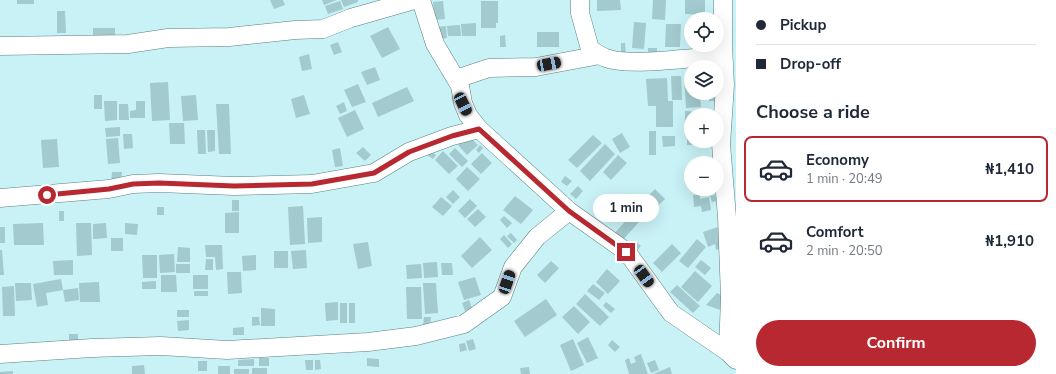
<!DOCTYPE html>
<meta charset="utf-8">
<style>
:root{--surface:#fff;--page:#f6f6f7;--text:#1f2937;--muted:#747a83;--line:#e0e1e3;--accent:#b82830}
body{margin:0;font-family:"Nunito Sans",sans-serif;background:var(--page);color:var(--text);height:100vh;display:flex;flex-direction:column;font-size:15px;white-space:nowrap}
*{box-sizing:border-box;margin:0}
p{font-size:13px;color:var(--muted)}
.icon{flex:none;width:22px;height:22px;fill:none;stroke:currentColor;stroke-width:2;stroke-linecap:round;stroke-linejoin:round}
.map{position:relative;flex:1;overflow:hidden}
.drawer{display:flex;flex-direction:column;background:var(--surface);width:320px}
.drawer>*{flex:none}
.guide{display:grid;align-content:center;height:88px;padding:0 20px;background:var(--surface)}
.fabs{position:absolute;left:684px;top:12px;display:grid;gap:8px}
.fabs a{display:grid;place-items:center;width:40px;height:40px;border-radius:50%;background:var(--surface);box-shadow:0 4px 16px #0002;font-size:20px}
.end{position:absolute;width:18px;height:18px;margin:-9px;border:5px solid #b82830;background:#fff;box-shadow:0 0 0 2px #fff}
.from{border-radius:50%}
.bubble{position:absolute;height:28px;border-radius:14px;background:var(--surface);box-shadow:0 4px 16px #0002;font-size:13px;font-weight:700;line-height:28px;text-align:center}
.car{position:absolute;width:12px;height:24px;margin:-12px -6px;border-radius:5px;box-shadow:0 0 3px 1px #0007;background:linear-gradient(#222 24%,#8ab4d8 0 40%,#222 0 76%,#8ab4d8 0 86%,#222 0)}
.guide b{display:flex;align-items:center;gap:14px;height:38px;font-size:15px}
.guide b+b{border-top:1px solid var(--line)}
.guide i{width:10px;height:10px;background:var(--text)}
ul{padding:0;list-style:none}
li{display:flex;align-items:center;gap:12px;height:66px;margin:0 8px 6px;padding:0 12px;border:2px solid transparent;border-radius:8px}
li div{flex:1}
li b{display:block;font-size:15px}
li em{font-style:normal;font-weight:700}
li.current{border-color:var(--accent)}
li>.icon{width:36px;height:36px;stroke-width:1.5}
h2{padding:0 20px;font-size:18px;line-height:48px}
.button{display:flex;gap:8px;margin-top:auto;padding:8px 20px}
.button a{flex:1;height:46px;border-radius:24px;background:var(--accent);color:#fff;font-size:16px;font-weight:700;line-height:46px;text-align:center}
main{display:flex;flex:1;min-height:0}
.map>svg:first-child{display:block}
.building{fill:#a3cace}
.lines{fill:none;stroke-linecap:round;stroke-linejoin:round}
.minor-casing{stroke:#5a8083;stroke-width:19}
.minor{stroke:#fff;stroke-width:18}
.route{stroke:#b82830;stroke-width:5}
</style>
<main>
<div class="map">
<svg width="736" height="374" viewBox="0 0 736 374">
<rect width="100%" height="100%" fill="#c9f2f6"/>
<path class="building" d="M17,0H34V4H17Z
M270,0H283L285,5L274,9Z
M322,0H337L324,5Z
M341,0H358V2L344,7Z
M597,0H620L621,10L597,11Z
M653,0H666L665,20L652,19Z
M685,0H705V15L685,14Z
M340,1L343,9L328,14L325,6Z
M443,1L445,19L435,20L433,2Z
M481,1H498V23H496V28H481Z
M57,11H65L66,33H57Z
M634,22L646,23L644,49L632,48Z
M476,23V36H462L461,24Z
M666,24H681L680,47H665Z
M460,25L461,36H448L447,26Z
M446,26L447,38L438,39L437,27Z
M388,27L400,49L382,58L370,36Z
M93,28H115V36H93Z
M537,32H559V47H537Z
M505,35L506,47H500V36Z
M338,42L342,52L334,55L330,45Z
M621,43H625L626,55H621Z
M648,48H657V59H648Z
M309,54L312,69L302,71L299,57Z
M375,67L380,80L367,85L361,72Z
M671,76H681L682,100H672Z
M684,77H691V93H700L701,107L686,108Z
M667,78L668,101H673V127H656V106H648L646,79Z
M168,82L170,120L152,121L150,83Z
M358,84L366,102L352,107L344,90Z
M407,87L414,101L378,117L372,103Z
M709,93H716V101H709Z
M94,95H102V109H94Z
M196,95L198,120L183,121L181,96Z
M304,95L310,114L296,118L291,99Z
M104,101H117V120L105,121Z
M136,101H145V118H130V111L136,110Z
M344,102L347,111L340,114L336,106Z
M119,104H128L129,120H119Z
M216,104H229L231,154H219Z
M355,110L364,129L347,137L338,118Z
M685,111L705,112V115H691V125L685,124Z
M169,123H184L185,144H170Z
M120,127V136L106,137L105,128Z
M197,130H205L206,154H198Z
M207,130H215V151L208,152Z
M649,131H656V155H649Z
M622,133L630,147L620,153L612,139Z
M123,134H132L133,148L124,149Z
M593,135L602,143L577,168L568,160Z
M468,136L478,145L467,155L458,145Z
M662,136H675V146L663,147Z
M687,136H691V141H717V144L687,145Z
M118,138L120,163L108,164L106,139Z
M57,139L59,167L43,168L41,140Z
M605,144L615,154L590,181L580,171Z
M480,145L483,148L479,153L476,150Z
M363,147L371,155L365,161L356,153Z
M340,148L343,166L335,167L332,150Z
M455,148L468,161L462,167L449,154Z
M430,151L436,155L433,159L427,155Z
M443,151L458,166L449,174L435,160Z
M482,153L492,163L481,174L471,164Z
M618,155L627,163L611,180L603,172Z
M467,167L480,179L468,191L456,179Z
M112,172H122L121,183H111Z
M565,176L572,181L567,186L561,182Z
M578,186L583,191L576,199L570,194Z
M655,189L665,199L653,211L643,201Z
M453,190L460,197L453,204L446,197Z
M700,194V199L709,197L711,210L702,212L701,206L694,207L693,195Z
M715,195L717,201L712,202L710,196Z
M515,196L533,210L521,224L503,210Z
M441,197L452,206L443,216L432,207Z
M470,199L477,206L465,218L458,211Z
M232,200H239V211H232Z
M627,202L632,206L622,217L618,213Z
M640,205L648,212L620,243L612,236Z
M303,206L305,244L290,245L288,207Z
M157,207H164V215H157Z
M478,209L486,217L475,227L467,219Z
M59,211H64V221H59Z
M239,212V233H225V213Z
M504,216L512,223L507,228L500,220Z
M322,217V242L308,243L307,218Z
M43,223L44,245H14L13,224Z
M76,223H91L92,255L77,256Z
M106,223L107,238L93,239V224Z
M125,223L138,224L137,235L125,234Z
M721,226L724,247L716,250L715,244L708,247L703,232Z
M0,227H5V243H0Z
M511,233L517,240L514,243L507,236Z
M504,235L512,244L508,248L500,239Z
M480,237L492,250L472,268L461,256Z
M111,238H123V251H111Z
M697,239L706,247L688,268L679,261Z
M368,242L372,266L358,269L353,244Z
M636,242L641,246L635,253L630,249Z
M672,244L681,253L662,272L653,263Z
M205,245H222L223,269L216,270L215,257H206Z
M178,247L190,248V262H177Z
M0,250H2L4,275H0Z
M306,250L307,268L293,269L291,251Z
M274,251H288V268H274Z
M174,254L175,272L160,273L159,255Z
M142,255H157V278H143Z
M256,255V270L243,271L242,256Z
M206,259H213V270H205Z
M73,260V275H54L53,261Z
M701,260L711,268L705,275L695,267Z
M551,261L559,268L545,283L537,275Z
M437,262L438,277L424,278L423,263Z
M441,263H452L453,275H442Z
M176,264H190V273H176Z
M421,264L422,278L407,279L406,265Z
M607,269L620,281L608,294L596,282Z
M695,271L712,286L698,302L681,287Z
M227,272H241L242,293L228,294Z
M161,275H176L177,292H161Z
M193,275H208V289H193Z
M475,277L481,295L464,300L458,282Z
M61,279L63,290L46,293L48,305L37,307L33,284Z
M156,281V289H142V282Z
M99,282L100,302H80L79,283Z
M15,283H31L32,300L16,301Z
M423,283H436L438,313L425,314Z
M593,284L605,293L599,300L587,291Z
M677,285L700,306L693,313L670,292Z
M14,286L15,316H3L2,287Z
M406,287H421L422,319H407Z
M78,288L79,300L65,302L63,290Z
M194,291H208V296H194Z
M717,293L725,297L723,311L706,305Z
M585,294L609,317L600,326L576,304Z
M546,299L557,315L525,337L514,321Z
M469,300L472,308L465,311L462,303Z
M338,302V320L326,321L325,303Z
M606,302L615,309L611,313L603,306Z
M340,303H347V323H340Z
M349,303H355V323H349Z
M574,306L590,322L578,334L562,317Z
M261,308L275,309V326H261Z
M177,310H189V317H177Z
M252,317H259L260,325L252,326Z
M424,317H431L430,326H423Z
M189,320V330L178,331L177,321Z
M244,327V335H233V328Z
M69,334H78V344H69Z
M588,337L598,358L587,363L577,343Z
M473,339L476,349L469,351L466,341Z
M573,339L584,365L571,371L560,345Z
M612,340L620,347L615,352L608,345Z
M465,343L467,350L460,352L459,344Z
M641,354L648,374H629L625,360L629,358L631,364L636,362L634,357Z
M259,358H269V366H259Z
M367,358L379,359V367L367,366Z
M254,359V366H238V360Z
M305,360H313V370H306Z
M315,360H320L321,369L315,370Z
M655,360L659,370L651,373L647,363Z
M198,361H207V371H198Z
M144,365L145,374H132V366Z
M218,366H230V374H218Z
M529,367L530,374H521L520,368Z
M670,367L672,374H653Z
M252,368H267V374H252Z
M234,369H249V374H234Z
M13,371V374H0V372Z"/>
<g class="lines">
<g class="minor-casing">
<path id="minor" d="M421,0L435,44L460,86L463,103L468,115L479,129L569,211L627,252L671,313L728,352L736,360
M580,0V13L590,49C595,52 600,56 606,58C627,67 697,57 723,55
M723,0V45L725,85L721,144L727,217L730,297L728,352
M0,46L128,44L168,38L229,37L295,30L323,29L351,18L414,0
M456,79L489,68L536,67L600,55
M0,198L109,189L133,184L159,183L234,186L312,184L374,173L409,152L452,136L479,129
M0,354L92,348L161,346L227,350L368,342L416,336L464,324L502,297L513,267L537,237L569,211"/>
</g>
<use href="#minor" class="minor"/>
</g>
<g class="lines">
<path class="route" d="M47,195L109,189L133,184L159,183L234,186L312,184L374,173L409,152L452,136L479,129L569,211L626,252"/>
</g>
</svg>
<div class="fabs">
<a><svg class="icon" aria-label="locate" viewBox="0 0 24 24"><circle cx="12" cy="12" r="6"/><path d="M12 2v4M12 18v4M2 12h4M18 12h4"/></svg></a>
<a><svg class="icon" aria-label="layers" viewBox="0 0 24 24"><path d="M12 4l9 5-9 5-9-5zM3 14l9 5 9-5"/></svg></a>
<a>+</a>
<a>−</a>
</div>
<i class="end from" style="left:47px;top:195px"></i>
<i class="end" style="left:626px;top:252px"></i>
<div class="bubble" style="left:593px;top:194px;width:66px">1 min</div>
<i class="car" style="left:549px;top:64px;rotate:79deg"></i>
<i class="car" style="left:463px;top:104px;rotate:154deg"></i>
<i class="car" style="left:644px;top:276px;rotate:144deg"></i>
<i class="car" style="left:507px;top:282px;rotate:19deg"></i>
</div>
<section class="drawer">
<div class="guide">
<b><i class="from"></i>Pickup</b>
<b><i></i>Drop-off</b>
</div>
<h2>Choose a ride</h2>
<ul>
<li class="current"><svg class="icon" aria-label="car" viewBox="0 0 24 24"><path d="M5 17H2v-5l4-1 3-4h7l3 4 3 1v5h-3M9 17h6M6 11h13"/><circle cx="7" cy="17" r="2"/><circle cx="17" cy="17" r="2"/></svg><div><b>Economy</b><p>1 min · 20:49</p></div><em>₦1,410</em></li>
<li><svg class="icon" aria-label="car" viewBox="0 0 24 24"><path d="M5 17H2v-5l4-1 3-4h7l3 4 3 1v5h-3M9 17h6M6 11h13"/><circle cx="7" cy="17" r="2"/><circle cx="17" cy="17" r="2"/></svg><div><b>Comfort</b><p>2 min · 20:50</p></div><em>₦1,910</em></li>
</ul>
<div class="button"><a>Confirm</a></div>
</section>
</main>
